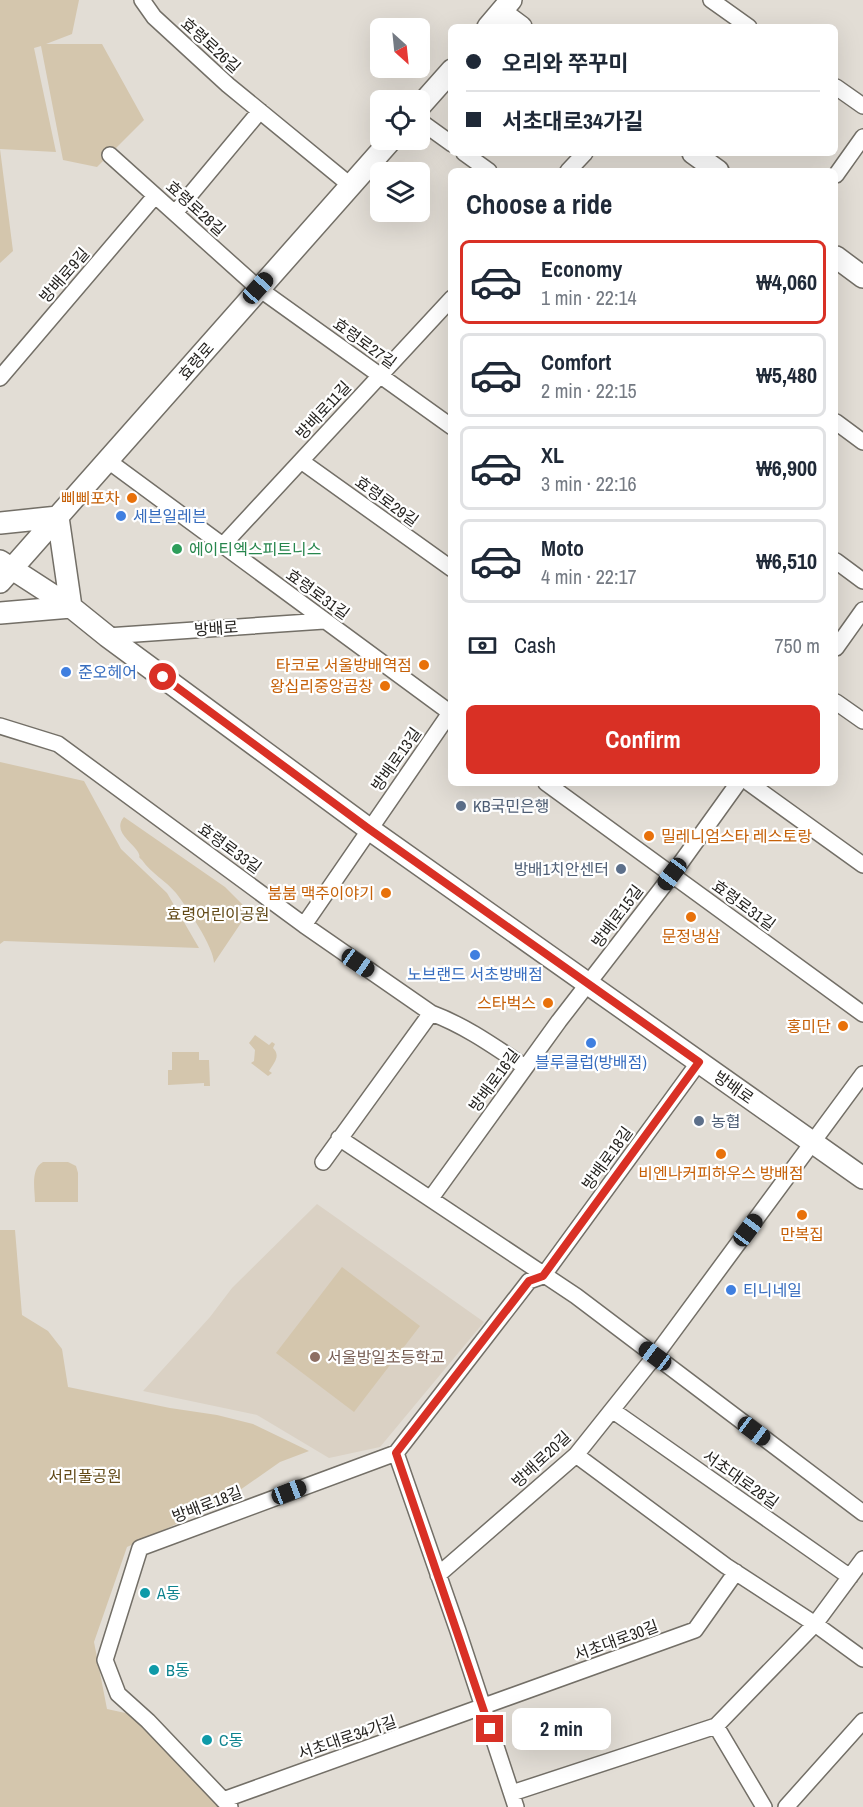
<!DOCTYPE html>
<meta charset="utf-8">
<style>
:root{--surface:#fff;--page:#f2f2f3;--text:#1f2937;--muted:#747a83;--line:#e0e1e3;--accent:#d93025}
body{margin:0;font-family:"Archivo Narrow","Noto Sans KR",sans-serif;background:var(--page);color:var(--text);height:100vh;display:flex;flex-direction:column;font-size:22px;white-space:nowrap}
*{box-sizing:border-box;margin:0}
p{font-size:20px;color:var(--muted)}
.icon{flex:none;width:33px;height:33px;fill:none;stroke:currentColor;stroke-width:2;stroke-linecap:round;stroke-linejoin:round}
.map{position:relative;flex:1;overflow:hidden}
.details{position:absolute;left:448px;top:168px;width:390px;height:618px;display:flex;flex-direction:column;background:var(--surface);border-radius:9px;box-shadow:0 6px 24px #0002}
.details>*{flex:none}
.banner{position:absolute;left:448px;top:24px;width:390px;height:132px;border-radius:9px;box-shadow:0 6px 24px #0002;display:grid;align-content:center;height:132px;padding:0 18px;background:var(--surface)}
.needle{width:39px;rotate:153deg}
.tools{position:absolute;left:370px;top:18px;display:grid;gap:12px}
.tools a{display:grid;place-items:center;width:60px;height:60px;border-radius:9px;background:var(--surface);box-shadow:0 6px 24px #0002;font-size:30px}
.end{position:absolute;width:27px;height:27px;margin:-14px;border:8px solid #d93025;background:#fff;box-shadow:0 0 0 3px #fff}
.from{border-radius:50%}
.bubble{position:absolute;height:42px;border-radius:9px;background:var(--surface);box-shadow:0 6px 24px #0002;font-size:20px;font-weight:800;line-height:42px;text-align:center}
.car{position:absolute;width:18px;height:36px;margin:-18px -9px;border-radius:8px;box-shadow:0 0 4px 2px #0007;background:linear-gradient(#222 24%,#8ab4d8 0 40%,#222 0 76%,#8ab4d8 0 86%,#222 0)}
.banner b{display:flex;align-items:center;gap:21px;height:57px;font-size:22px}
.banner b+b{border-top:2px solid var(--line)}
.banner i{width:15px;height:15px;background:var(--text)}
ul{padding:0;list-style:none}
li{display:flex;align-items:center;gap:18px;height:84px;margin:0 12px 9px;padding:0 6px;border:3px solid var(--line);border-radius:9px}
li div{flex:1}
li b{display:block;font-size:22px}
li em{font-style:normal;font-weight:800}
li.current{border-color:var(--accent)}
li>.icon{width:54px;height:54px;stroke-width:1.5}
h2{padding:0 18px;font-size:27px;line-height:72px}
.pay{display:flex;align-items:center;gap:15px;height:66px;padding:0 18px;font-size:22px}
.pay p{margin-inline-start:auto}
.button{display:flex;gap:12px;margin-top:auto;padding:12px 18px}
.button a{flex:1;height:69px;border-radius:9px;background:var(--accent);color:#fff;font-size:24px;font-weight:800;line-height:69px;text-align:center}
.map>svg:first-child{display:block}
.built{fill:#dad1c4}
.green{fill:#d4c6ad}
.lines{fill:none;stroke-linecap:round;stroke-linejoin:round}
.street-casing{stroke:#736f67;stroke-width:18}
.secondary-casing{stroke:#736f67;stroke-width:24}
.street{stroke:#fff;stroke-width:15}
.secondary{stroke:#fff;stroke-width:21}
.route{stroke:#d93025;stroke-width:8}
.food-dot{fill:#e8710a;stroke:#fff;stroke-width:2}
.shop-dot{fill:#3f7fe0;stroke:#fff;stroke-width:2}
.leisure-dot{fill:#2e9e5b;stroke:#fff;stroke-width:2}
.service-dot{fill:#5c6f8a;stroke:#fff;stroke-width:2}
.education-dot{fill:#8d6e63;stroke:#fff;stroke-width:2}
.culture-dot{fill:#0f9aa8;stroke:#fff;stroke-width:2}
.labels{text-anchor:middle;stroke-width:4.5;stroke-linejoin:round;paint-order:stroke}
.street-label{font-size:16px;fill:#262421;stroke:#fff}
.food-label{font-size:16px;fill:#c56008;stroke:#fff;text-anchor:end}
.shop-label{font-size:16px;fill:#366cbe;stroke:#fff;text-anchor:start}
.leisure-label{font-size:16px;fill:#27864d;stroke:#fff;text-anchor:start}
.service-label{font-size:16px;fill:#4e5e75;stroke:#fff;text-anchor:start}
.park-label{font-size:16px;fill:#624a18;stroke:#fff}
.education-label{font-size:16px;fill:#785e54;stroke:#fff;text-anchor:start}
.culture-label{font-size:16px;fill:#0d838f;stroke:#fff;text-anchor:start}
</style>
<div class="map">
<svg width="863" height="1807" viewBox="0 0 863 1807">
<rect width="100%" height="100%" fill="#e2ddd5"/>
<path class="built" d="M317,1204L484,1322L380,1447L329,1458L257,1415L143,1391L210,1317L232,1288Z"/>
<path class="green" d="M0,0H79L72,34L46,44H102L144,120L97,167L63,160L41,46L34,48L56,152L0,149L13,251L0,263Z
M0,762L84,781L121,849L167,893L199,948L4,941L0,944Z
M124,817L225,887L249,911L214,963C214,947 186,906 176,893C166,881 151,873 142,860C136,854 142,860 138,852C132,842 112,831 124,817Z
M255,1035L269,1045L272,1042L275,1044L273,1048C281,1056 274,1063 269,1071L272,1073L268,1076L251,1063L254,1061L255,1050L249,1043Z
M172,1052H199V1060H209L210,1086H204V1083L168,1085V1070H172Z
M43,1162H68L76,1166L78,1173V1202H35C35,1190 30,1169 43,1162Z
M0,1230H15L22,1315L48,1331L62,1349L68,1387L170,1408L217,1415L253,1424L309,1451L280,1462L217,1506L187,1514L185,1520L127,1547L94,1642L107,1709L153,1719L225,1807H0Z
M342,1267L420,1326L354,1412L276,1353Z"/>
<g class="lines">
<g class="street-casing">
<path id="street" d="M142,0L154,17L228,85L350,185
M711,0L749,27
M836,87L863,106
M420,121L452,144
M464,153L489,171
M110,155L258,288L452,427
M568,171L585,153
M836,175L863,137
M175,213L260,111
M0,378L155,196
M836,422L863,442
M107,460L452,714
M301,461L452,569
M222,546L452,298
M836,561L863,581
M107,636L324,621
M836,648L863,610
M836,702L863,721
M0,726L58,744L304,925L431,1013C466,1026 495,1047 525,1067
M546,783L863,1014
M749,783L863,865
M304,925L452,710
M339,1138L576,1296L863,1513
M323,1162L431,1013
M431,1198L559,1021L672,875L738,783
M612,1410L850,1577
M396,1453L458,1631L516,1807
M576,1455L726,1566L815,1624L863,1659
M438,1575L576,1455L655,1356L863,1074
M716,1726L764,1807
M512,1793L716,1726L815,1624L863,1559
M223,1800L695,1630L736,1572
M230,1807L148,1721L118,1694L105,1660L140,1548L396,1453L529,1281L543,1276L699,1062
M786,1807L863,1721"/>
</g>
<g class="secondary-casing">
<path id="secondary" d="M501,12L521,27
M488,27L511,0
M420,106L452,70
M693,153L718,171
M836,257L863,277
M0,523L58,517L71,607L0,613
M0,561L71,607L107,636L369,829L863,1178
M0,582L391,140"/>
</g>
<use href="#street" class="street"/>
<use href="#secondary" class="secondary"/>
</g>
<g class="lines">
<path class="route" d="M163,677L369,829L699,1062L543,1276L529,1281L396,1453L490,1729"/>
</g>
<g class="food-dot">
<circle cx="132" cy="498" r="6"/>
<circle cx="424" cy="665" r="6"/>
<circle cx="385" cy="686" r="6"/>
<circle cx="649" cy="836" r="6"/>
<circle cx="386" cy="893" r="6"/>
<circle cx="691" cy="917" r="6"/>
<circle cx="548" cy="1003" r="6"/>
<circle cx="843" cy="1026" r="6"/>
<circle cx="721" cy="1154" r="6"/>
<circle cx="802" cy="1215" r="6"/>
</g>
<g class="shop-dot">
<circle cx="121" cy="516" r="6"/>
<circle cx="66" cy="672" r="6"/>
<circle cx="475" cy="955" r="6"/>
<circle cx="591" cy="1043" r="6"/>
<circle cx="731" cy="1290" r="6"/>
</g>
<circle class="leisure-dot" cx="177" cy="549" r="6"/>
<g class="service-dot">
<circle cx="461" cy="806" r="6"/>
<circle cx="621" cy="869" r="6"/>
<circle cx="699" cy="1121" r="6"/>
</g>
<circle class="education-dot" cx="315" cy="1357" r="6"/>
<g class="culture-dot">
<circle cx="145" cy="1593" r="6"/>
<circle cx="154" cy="1670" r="6"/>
<circle cx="207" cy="1740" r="6"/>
</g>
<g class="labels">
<g class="street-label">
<text transform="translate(211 45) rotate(42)" y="6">효령로26길</text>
<text transform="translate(196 208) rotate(42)" y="6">효령로28길</text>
<text transform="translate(64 275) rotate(-49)" y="6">방배로9길</text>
<text transform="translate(365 343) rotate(36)" y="6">효령로27길</text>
<text transform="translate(196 361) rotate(-49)" y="6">효령로</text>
<text transform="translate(323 410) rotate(-47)" y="6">방배로11길</text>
<text transform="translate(387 501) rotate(36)" y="6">효령로29길</text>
<text transform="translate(318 594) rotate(36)" y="6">효령로31길</text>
<text transform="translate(216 628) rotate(-4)" y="6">방배로</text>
<text transform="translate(396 759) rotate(-55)" y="6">방배로13길</text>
<text transform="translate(230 848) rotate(36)" y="6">효령로33길</text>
<text transform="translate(744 905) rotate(36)" y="6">효령로31길</text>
<text transform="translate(617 916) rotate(-53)" y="6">방배로15길</text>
<text transform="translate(494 1080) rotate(-54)" y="6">방배로16길</text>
<text transform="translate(734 1087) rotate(35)" y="6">방배로</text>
<text transform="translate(607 1158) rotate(-54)" y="6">방배로18길</text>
<text transform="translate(541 1459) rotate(-43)" y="6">방배로20길</text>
<text transform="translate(741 1479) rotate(35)" y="6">서초대로28길</text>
<text transform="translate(207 1504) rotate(-21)" y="6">방배로18길</text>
<text transform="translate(616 1640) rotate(-20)" y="6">서초대로30길</text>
<text transform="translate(347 1737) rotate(-19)" y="6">서초대로34가길</text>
</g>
<g class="food-label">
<text x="120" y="504">삐삐포차</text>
<text x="412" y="671">타코로 서울방배역점</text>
<text x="373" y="692">왕십리중앙곱창</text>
<text x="661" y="842" text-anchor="start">밀레니엄스타 레스토랑</text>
<text x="374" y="899">붐붐 맥주이야기</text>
<text x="691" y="942" text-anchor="middle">문정냉삼</text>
<text x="536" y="1009">스타벅스</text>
<text x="831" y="1032">홍미단</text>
<text x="721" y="1179" text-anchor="middle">비엔나커피하우스 방배점</text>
<text x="802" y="1240" text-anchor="middle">만복집</text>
</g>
<g class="shop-label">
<text x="133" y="522">세븐일레븐</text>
<text x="78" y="678">준오헤어</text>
<text x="475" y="980" text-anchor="middle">노브랜드 서초방배점</text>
<text x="591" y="1068" text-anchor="middle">블루클럽(방배점)</text>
<text x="743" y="1296">티니네일</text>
</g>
<g class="leisure-label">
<text x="189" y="555">에이티엑스피트니스</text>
</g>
<g class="service-label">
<text x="473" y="812">KB국민은행</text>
<text x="609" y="875" text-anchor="end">방배1치안센터</text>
<text x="711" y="1127">농협</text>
</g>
<g class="park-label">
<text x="218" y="920">효령어린이공원</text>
<text x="85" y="1482">서리풀공원</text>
</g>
<g class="education-label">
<text x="327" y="1363">서울방일초등학교</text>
</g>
<g class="culture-label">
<text x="157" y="1599">A동</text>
<text x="166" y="1676">B동</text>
<text x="219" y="1746">C동</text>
</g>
</g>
</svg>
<div class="tools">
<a><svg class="needle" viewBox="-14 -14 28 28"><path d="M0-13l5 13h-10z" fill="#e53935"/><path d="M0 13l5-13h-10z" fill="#747a83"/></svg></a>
<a><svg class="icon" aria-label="locate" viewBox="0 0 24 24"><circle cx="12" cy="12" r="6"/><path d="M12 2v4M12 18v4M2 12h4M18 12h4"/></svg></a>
<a><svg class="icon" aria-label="layers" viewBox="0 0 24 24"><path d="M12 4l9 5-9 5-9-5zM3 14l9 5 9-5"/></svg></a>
</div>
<i class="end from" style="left:163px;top:677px"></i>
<i class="end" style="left:490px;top:1729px"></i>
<div class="bubble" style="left:512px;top:1708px;width:99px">2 min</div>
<i class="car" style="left:258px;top:288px;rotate:42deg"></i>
<i class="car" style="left:672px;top:874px;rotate:217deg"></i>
<i class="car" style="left:358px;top:963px;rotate:125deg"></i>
<i class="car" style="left:748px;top:1230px;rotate:37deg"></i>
<i class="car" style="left:655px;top:1356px;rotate:307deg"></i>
<i class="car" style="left:754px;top:1431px;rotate:127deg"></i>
<i class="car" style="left:289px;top:1492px;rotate:69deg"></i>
<div class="banner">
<b><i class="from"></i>오리와 쭈꾸미</b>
<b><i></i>서초대로34가길</b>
</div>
<section class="details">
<h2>Choose a ride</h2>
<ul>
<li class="current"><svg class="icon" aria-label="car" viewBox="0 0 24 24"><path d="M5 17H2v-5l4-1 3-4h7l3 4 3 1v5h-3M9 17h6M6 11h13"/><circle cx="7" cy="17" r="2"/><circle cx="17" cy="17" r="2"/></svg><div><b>Economy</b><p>1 min · 22:14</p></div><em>₩4,060</em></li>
<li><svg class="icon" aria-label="car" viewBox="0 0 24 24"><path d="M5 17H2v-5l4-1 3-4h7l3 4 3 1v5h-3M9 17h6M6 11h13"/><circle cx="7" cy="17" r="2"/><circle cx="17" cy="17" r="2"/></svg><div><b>Comfort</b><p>2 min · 22:15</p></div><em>₩5,480</em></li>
<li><svg class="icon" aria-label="car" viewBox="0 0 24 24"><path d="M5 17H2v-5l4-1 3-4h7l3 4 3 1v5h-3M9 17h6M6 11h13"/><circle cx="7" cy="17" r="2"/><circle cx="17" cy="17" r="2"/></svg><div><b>XL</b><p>3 min · 22:16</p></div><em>₩6,900</em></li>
<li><svg class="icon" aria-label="car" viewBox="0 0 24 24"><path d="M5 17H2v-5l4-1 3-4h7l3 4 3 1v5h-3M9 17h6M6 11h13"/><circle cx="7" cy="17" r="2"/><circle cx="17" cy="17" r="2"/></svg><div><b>Moto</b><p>4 min · 22:17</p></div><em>₩6,510</em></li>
</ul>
<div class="pay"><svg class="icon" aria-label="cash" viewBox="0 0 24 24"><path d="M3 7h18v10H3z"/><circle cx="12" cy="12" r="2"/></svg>Cash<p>750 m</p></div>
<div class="button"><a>Confirm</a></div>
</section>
</div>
